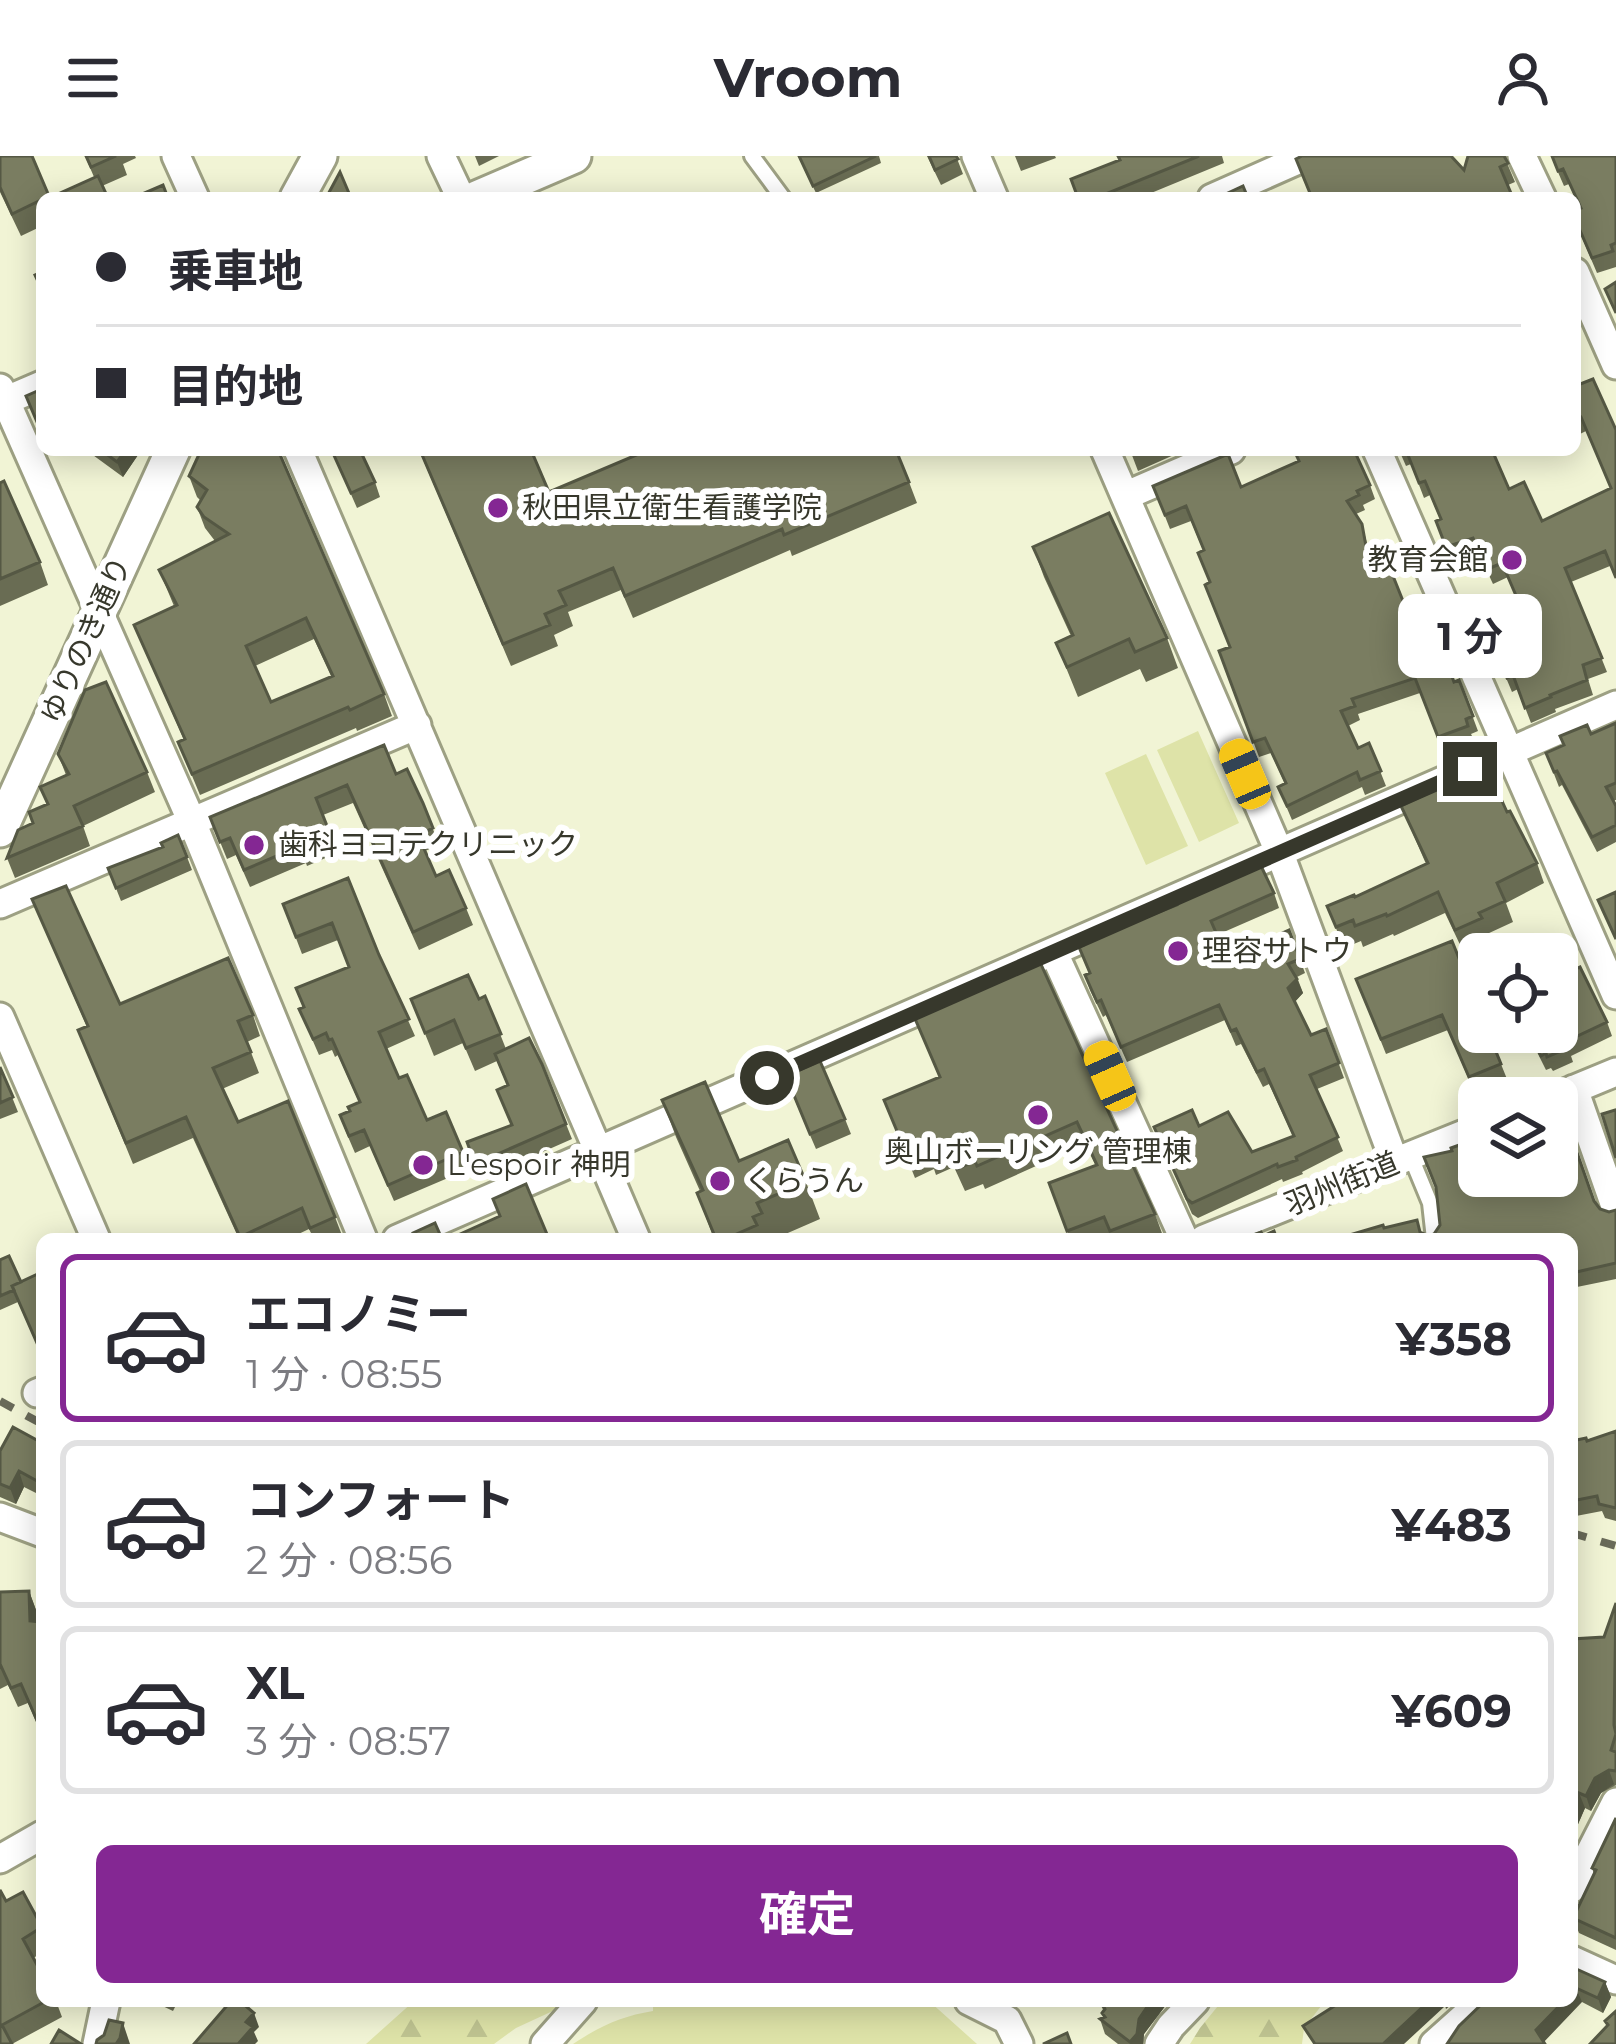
<!DOCTYPE html>
<html lang="ja">
<meta charset="utf-8">
<style>
:root{--surface:#fff;--page:#f2f2f3;--text:#2b2b33;--muted:#7c7c81;--line:#e1e1e2;--accent:#842793}
body{margin:0;font-family:Montserrat,"Noto Sans JP",sans-serif;background:var(--page);color:var(--text);height:100vh;display:flex;flex-direction:column;font-size:45px;white-space:nowrap}
*{box-sizing:border-box;margin:0}
p{font-size:39px;color:var(--muted)}
.icon{flex:none;width:66px;height:66px;fill:none;stroke:currentColor;stroke-width:2;stroke-linecap:round;stroke-linejoin:round}
.map{position:relative;flex:1;overflow:hidden}
.drawer{position:absolute;left:36px;top:1077px;width:1542px;height:774px;display:flex;flex-direction:column;background:var(--surface);border-radius:18px;box-shadow:0 6px 30px #0003}
.drawer>*{flex:none}
.top-card{position:absolute;left:36px;top:36px;width:1545px;height:264px;border-radius:18px;box-shadow:0 6px 30px #0003;display:grid;align-content:center;height:264px;padding:0 60px;background:var(--surface)}
.buttons{position:absolute;left:1458px;top:777px;display:grid;gap:24px}
.buttons a{display:grid;place-items:center;width:120px;height:120px;border-radius:18px;background:var(--surface);box-shadow:0 6px 30px #0003;font-size:60px}
.end{position:absolute;width:54px;height:54px;margin:-27px;border:15px solid #37382c;background:#fff;box-shadow:0 0 0 6px #fff}
.from{border-radius:50%}
.bubble{position:absolute;height:84px;border-radius:18px;background:var(--surface);box-shadow:0 6px 30px #0003;font-size:39px;font-weight:700;line-height:84px;text-align:center}
.car{position:absolute;width:36px;height:72px;margin:-36px -18px;border-radius:15px;box-shadow:0 0 9px 3px #0007;background:linear-gradient(#f5c518 24%,#345 0 40%,#f5c518 0 76%,#345 0 86%,#f5c518 0)}
.top-card b{display:flex;align-items:center;gap:42px;height:114px;font-size:45px}
.top-card b+b{border-top:3px solid var(--line)}
.top-card i{width:30px;height:30px;background:var(--text)}
ul{padding:21px 0 0;list-style:none}
li{display:flex;align-items:center;gap:36px;height:168px;margin:0 24px 18px;padding:0 36px;border:6px solid var(--line);border-radius:18px}
li div{flex:1}
li b{display:block;font-size:45px}
li em{font-style:normal;font-weight:700}
li.active{border-color:var(--accent)}
li>.icon{width:108px;height:108px;stroke-width:1.5}
.action{display:flex;gap:24px;margin-top:auto;padding:24px 60px}
.action a{flex:1;height:138px;border-radius:18px;background:var(--accent);color:#fff;font-size:48px;font-weight:700;line-height:138px;text-align:center}
header{display:flex;justify-content:space-between;align-items:center;height:156px;padding:0 60px;background:var(--surface);font-size:54px;font-weight:700}
.map>svg:first-child{display:block}
.forest{fill:url(#forest-firs)}
.pitch{fill:#dee3a8}
.lines{fill:none;stroke-linecap:round;stroke-linejoin:round}
.service-casing{stroke:#9da083;stroke-width:20}
.minor-casing{stroke:#9da083;stroke-width:33}
.tertiary-casing{stroke:#9da083;stroke-width:39}
.service{stroke:#fff;stroke-width:14}
.minor{stroke:#fff;stroke-width:27}
.tertiary{stroke:#fff;stroke-width:33}
.rail{stroke:#696a59;stroke-width:8;stroke-dasharray:15 15;stroke-linecap:butt}
.wall{fill:#696c53;fill-rule:evenodd}
.shaded-wall{fill:#555844}
.building{fill:#7a7d61;stroke:#555844;stroke-width:3;fill-rule:evenodd}
.route{stroke:#37382c;stroke-width:15}
.poi-dot{fill:#842793;stroke:#fff;stroke-width:4.5}
.labels{text-anchor:middle;stroke-width:12;stroke-linejoin:round;paint-order:stroke}
.poi-label{font-size:30px;fill:#37382c;stroke:#fff;text-anchor:start}
.street-label{font-size:30px;fill:#37382c;stroke:#fff}
</style>
<header><svg class="icon" aria-label="menu" viewBox="0 0 24 24"><path d="M4 6h16M4 12h16M4 18h16"/></svg>Vroom<svg class="icon" aria-label="person" viewBox="0 0 24 24"><circle cx="12" cy="8" r="4"/><path d="M4 21q1-7 8-7t8 7"/></svg></header>
<div class="map">
<svg width="1616" height="1888" viewBox="0 0 1616 1888">
<defs>
<pattern id="forest-firs" width="22" height="20" patternUnits="userSpaceOnUse" patternTransform="scale(3)"><rect width="22" height="20" fill="#dee3a8"/><path d="M5 1l3.5 6h-7zM16 11l3.5 6h-7z" fill="#bfc491"/></pattern>
</defs>
<rect width="100%" height="100%" fill="#f1f4d5"/>
<path class="forest" d="M414,1845H565L555,1854L516,1872L494,1888H366Z
M1222,1845H1325L1304,1872L1302,1888H1190L1200,1872Z"/>
<path class="pitch" d="M1198,575L1239,667L1199,686L1157,594Z
M1146,598L1188,690L1146,709L1105,617Z
M653,1845H929L977,1888H573C600,1870 622,1860 653,1855Z"/>
<g class="lines">
<g class="service-casing">
<path id="service" d="M752,0L783,42
M1411,1001L1430,1047L1434,1083"/>
</g>
<g class="minor-casing">
<path id="minor" d="M176,0L195,42
M441,0L461,42
M976,0L994,42
M1522,0L1542,42
M1212,42L1307,0
M1575,116L1616,209
M0,232L192,666L363,1083
M0,247L42,229
M298,294L636,1083
M1105,294L1280,698L1395,1007
M1377,294L1616,839
M1125,340L1231,294
M0,748L417,569
M1054,797L1184,1083
M0,861L96,1083
M1574,933L1616,1053
M1553,942L1616,916
M397,1083L1616,549
M1204,1083L1479,972
M37,1237L42,1235
M0,1361L42,1377
M0,1703L42,1679
M1572,1732L1616,1646
M1572,1804L1616,1824
M969,1845L1007,1864L1019,1888
M97,1888L106,1845
M545,1888L583,1845
M1159,1888L1171,1870L1195,1845
M1434,1888L1482,1845"/>
</g>
<g class="tertiary-casing">
<path id="tertiary" d="M297,42L320,0
M477,42L574,0
M0,674L173,294"/>
</g>
<use href="#service" class="service"/>
<use href="#minor" class="minor"/>
<use href="#tertiary" class="tertiary"/>
<path class="rail" d="M0,1245L42,1268
M1572,1377L1616,1390"/>
</g>
<path class="wall" d="M0,0H32L50,42H42V70L21,80L0,36Z
M85,0H135L136,2L123,8L127,19L102,30L94,21Z
M475,0H499L479,10Z
M798,0H879L881,7L816,37Z
M927,0H956L963,18L941,29Z
M1015,0H1055L1056,2L1021,15Z
M1118,0H1222L1224,7L1139,42H1078L1120,4Z
M1504,0L1515,26L1508,29L1513,42H1311L1296,3L1464,14Z
M1551,0H1616V111L1597,117L1575,65L1580,52L1569,28L1564,30Z
M1575,230L1616,274L1610,410L1571,426L1607,516L1588,523L1593,539L1555,553L1556,556L1531,567L1518,533L1512,536L1499,505L1495,507L1478,467L1519,449L1508,421L1493,428L1478,396L1452,406L1436,365L1440,363L1430,339L1424,342L1411,308L1406,310L1399,294H1492L1509,333L1542,365L1611,332L1586,275L1578,279L1575,273Z
M86,294H136L138,299L123,321Z
M201,294L384,538L392,560L357,575L356,572L200,639L178,586L184,584L134,469L174,450L159,414L215,385L205,372L197,351L201,345L197,341L189,320ZM314,483L331,520L271,546L255,510Z
M419,294H531L549,336L909,326L917,347L792,400L790,394L633,462L621,434L568,456L573,470L554,479L558,490L511,510Z
M1130,294H1185L1138,315Z
M332,295L375,326L380,341L357,352Z
M0,327L40,406L48,429L0,450Z
M1370,329L1375,343L1363,349L1365,354L1356,358L1362,368L1369,395L1419,485L1454,526L1459,524L1478,575L1471,578L1474,584L1444,596L1420,537L1358,558L1360,564L1348,570L1358,592L1369,587L1386,630L1365,639L1362,631L1292,664L1278,631L1285,628L1271,597L1259,601L1219,495L1230,491L1209,427L1203,394L1191,365L1170,373L1153,330Z
M1033,391L1167,482L1178,512L1146,526L1140,513L1078,541L1056,487L1071,480L1044,421Z
M1616,567V644L1613,645L1616,650V686L1597,696L1562,629L1559,631L1546,597Z
M58,598L147,616L155,636L83,670L90,690L15,722L7,702L47,649L40,631L66,619Z
M396,618L423,647L439,689L425,695L436,720L466,752L473,769L419,794L353,647L323,659L337,697L307,710L306,707L250,731L236,699L227,703L210,661Z
M1401,650L1507,656L1537,707L1544,727L1506,747L1513,766L1487,778L1489,783L1463,795L1445,757L1394,780L1393,778L1363,791L1361,785L1344,792L1327,750L1355,741L1426,708Z
M187,701L192,714L121,745L108,712Z
M348,722L379,799L415,880L386,893L399,922L427,964L463,996L469,1013L394,1045L370,990L355,997L346,976L340,959L350,955L359,946L338,899L335,901L332,894L319,899L299,853L349,811L338,784L302,798L283,748Z
M1274,737L1279,752L1217,779L1227,802L1289,774L1305,817L1297,821L1303,837L1295,845L1311,879L1326,873L1344,922L1317,933L1343,995L1302,1016L1303,1018L1283,1026L1282,1023L1198,1062L1192,1058L1154,971L1199,970L1252,996L1293,980L1269,928L1263,931L1241,888L1236,890L1225,864L1127,906L1106,859L1103,861L1090,834L1085,819L1089,817L1079,791Z
M32,743L120,848L253,859L260,880L247,886L259,917L222,933L238,966L335,1061L343,1082L314,1083L309,1073L288,1083H239L193,982L133,1008L78,874L87,871Z
M1039,804L1155,1058L1163,1080L1155,1083H1070L1049,1027L1096,1010L1085,988L985,1033L983,1028L965,1035L954,1011L936,1019L934,1013L915,1022L884,944L939,921L913,858Z
M1356,823L1488,876L1507,923L1474,936L1448,874L1386,898Z
M485,840L506,893L566,968L572,983L481,1023L467,986L511,969L497,934L507,929L497,905L475,915L463,887L434,900L411,843H479Z
M1607,866L1612,880L1571,900L1573,906L1553,915L1551,912L1546,914L1527,876H1557Z
M0,911L18,956L0,963Z
M791,935L845,963L851,978L816,993Z
M662,944L739,1005L806,1026L820,1063L774,1083H714L697,1037L700,1035L676,981Z
M1479,1020L1594,1045L1600,1053L1609,1056L1616,1054V1123L1572,1132V1083H1336L1384,1072L1422,1077L1429,1080L1434,1078Z
M0,1104L21,1126L42,1116V1200L18,1146L0,1154Z
M1616,1275V1365L1605,1362L1602,1355L1576,1360L1572,1351V1285H1587Z
M42,1287V1340L24,1331L16,1348L0,1341V1295Z
M29,1435L36,1454L37,1466H41L42,1470V1580L28,1547L18,1551L8,1529L0,1533V1436Z
M1572,1443L1573,1483L1604,1481L1616,1447V1629L1601,1637L1591,1655L1585,1652L1572,1682Z
M1616,1662V1794L1579,1777L1573,1762L1594,1718L1592,1712Z
M6,1745L42,1771V1797L33,1802L42,1845H56L62,1861L12,1888H0Z
M1572,1811L1605,1826L1611,1841L1603,1857L1582,1846L1572,1845Z
M152,1845H178L173,1855Z
M1098,1845H1169L1144,1878L1143,1888H1118L1105,1878L1100,1863L1104,1861V1855Z"/>
<path class="shaded-wall" d="M126,294H136L138,299L123,321L117,306Z
M1297,823L1303,837L1294,847L1288,832Z
M19,1315L24,1331L16,1348L10,1332Z
M29,1435L36,1454L37,1484L30,1465Z
M1609,1614L1614,1628L1601,1637L1591,1655L1586,1640L1595,1622Z
M1579,1637L1585,1652L1572,1682V1655Z
M1605,1826L1611,1841L1603,1857L1598,1842Z
M1576,1832L1582,1846L1542,1888L1536,1874L1564,1845H1572V1836Z
M1151,1845H1169L1144,1878L1143,1888H1130L1139,1863Z
M1429,1845H1442L1444,1851L1404,1888H1383Z
M1444,1845H1456L1446,1853Z
M254,1857L259,1871L254,1876L258,1885L255,1888H238L246,1866Z
M123,1867L130,1888H116Z"/>
<path class="building" d="M0,0H32L49,40L12,58L0,31Z
M86,0H116L91,11Z
M799,0H876L813,30Z
M929,0H956L958,3L935,14Z
M1118,0H1199L1096,42H1078L1071,23L1120,4Z
M1302,0H1451L1464,14L1468,0H1504L1508,7L1500,11L1513,42H1312L1296,3Z
M1552,0H1616V87L1611,89L1613,95L1592,102L1575,63V54L1581,52L1563,13L1558,15Z
M340,16L351,42H326Z
M98,20L108,42H58L56,39Z
M163,29L168,42H133Z
M1243,30L1248,42H1217Z
M42,116V134L35,119Z
M1616,126V157L1605,133Z
M1593,223L1616,274V422L1605,395L1565,412L1602,502L1583,509L1587,524L1550,539L1551,541L1525,552L1513,519L1507,522L1494,491L1490,492L1478,467L1520,449L1502,407L1488,413L1473,382L1446,391L1436,365L1441,363L1425,325L1419,327L1406,294H1492L1509,333L1524,326L1542,365L1611,332L1581,261L1575,263V230Z
M42,233V272L40,273L26,240Z
M101,294H126L117,306Z
M201,294H278L384,538L350,554L348,551L192,618L178,586L185,583L134,469L177,449L159,414L229,378L204,361L197,351L207,334L189,320ZM306,462L333,520L271,546L246,490Z
M335,294H360L375,326L351,337L332,295Z
M420,294H531L549,336L648,294H896L909,326L784,379L782,373L625,440L613,412L559,435L566,449L545,458L550,469L503,488Z
M1294,294H1354L1370,329L1357,335L1359,339L1347,345L1362,368L1367,396L1381,390L1419,485L1437,479L1454,526L1459,524L1473,560L1466,563L1468,570L1438,581L1415,522L1352,543L1355,550L1341,555L1358,592L1369,587L1381,615L1360,624L1357,616L1287,650L1278,631L1286,627L1265,582L1253,586L1219,495L1230,491L1205,429L1210,426L1198,397L1204,394L1186,350L1165,359L1153,330L1228,298L1241,331L1299,305Z
M4,325L40,406L0,423V327Z
M1109,357L1167,482L1135,496L1129,483L1067,511L1056,487L1073,479L1033,391Z
M106,526L147,616L74,650L83,670L7,702L18,674L33,667L29,656L48,648L40,631L69,618L58,598L85,534Z
M1616,567V627L1606,631L1616,650V669L1592,681L1557,615L1554,616L1546,597L1564,589L1560,580L1587,569L1591,578Z
M384,589L396,618L407,613L423,647L433,672L418,679L436,720L449,714L466,752L413,776L347,629L316,642L331,680L301,693L300,690L244,714L230,682L220,686L210,661Z
M1486,610L1507,656L1510,655L1537,707L1497,727L1505,745L1479,757L1482,762L1455,774L1438,736L1387,760L1386,758L1355,770L1353,764L1336,771L1327,750L1354,739L1355,741L1428,707L1401,650Z
M178,679L187,701L116,732L108,712L163,691L161,687Z
M1261,710L1274,737L1211,765L1227,802L1289,774L1300,803L1288,808L1297,823L1288,832L1311,879L1326,873L1339,907L1310,919L1338,981L1296,1001L1297,1004L1278,1011L1277,1008L1192,1047L1187,1043L1154,971L1192,954L1199,970L1228,956L1252,996L1294,980L1264,913L1257,916L1236,873L1231,875L1219,849L1121,891L1101,844L1097,846L1085,819L1090,817L1079,791L1084,789L1083,786L1177,749L1176,746Z
M348,722L379,799L409,863L379,876L399,922L407,919L427,964L446,956L463,996L388,1029L364,974L349,980L340,959L350,955L348,951L360,946L332,883L329,884L326,877L313,883L299,853L304,851L296,832L349,811L332,767L296,781L283,748Z
M66,730L120,848L228,802L253,859L238,865L251,896L213,912L238,966L288,945L335,1061L310,1072L302,1052L240,1081L186,961L126,987L78,874L88,870L32,743Z
M1616,736V783L1598,744Z
M1452,785L1479,852V876H1488L1501,908L1469,921L1442,859L1381,883L1356,823Z
M1039,804L1155,1058L1110,1075L1104,1061L1067,1075L1049,1027L1097,1009L1077,966L977,1010L975,1005L957,1013L946,989L928,997L925,991L907,999L884,944L940,921L913,858Z
M1580,811L1607,866L1565,886L1568,892L1547,901L1546,897L1541,900L1529,876H1557V822Z
M468,819L479,843L485,840L501,878L466,892L454,864L425,877L411,843Z
M529,882L542,908L566,968L475,1008L467,986L512,969L497,934L508,929L495,898Z
M820,905L845,963L810,978L786,920Z
M0,911L13,941L0,947Z
M705,926L739,1005L788,984L806,1026L757,1047L762,1057L753,1061L757,1069L725,1083H716L697,1037L703,1034L662,944Z
M1561,951L1594,1045L1600,1053L1609,1056L1616,1054V1107L1572,1117V1083H1336L1383,1069L1384,1072L1417,1064L1420,1076L1429,1080L1434,1078L1440,1069L1436,1031L1424,1001L1452,995L1451,992L1479,982V1020H1557V952Z
M1615,954L1616,956V1002L1602,958Z
M526,1028L549,1083H449L500,1060L493,1043Z
M435,1067L442,1083H415L413,1077Z
M1274,1075L1277,1083H1242L1261,1076L1263,1080Z
M9,1100L21,1126L12,1130L14,1134L0,1140V1104Z
M42,1116V1185L37,1187L12,1130Z
M13,1271L42,1287V1321L39,1326L19,1315L10,1332L0,1328V1295Z
M1616,1275V1352L1599,1348L1597,1340L1572,1345V1285L1586,1282L1587,1285Z
M29,1435L30,1465L41,1466L39,1488L42,1495V1576L21,1528L11,1532L1,1510L0,1511V1436Z
M1616,1447L1614,1569L1616,1578L1611,1594L1616,1596V1615L1609,1614L1595,1622L1586,1640L1579,1637L1572,1655V1483L1604,1481Z
M1616,1662V1782L1573,1762L1596,1714L1592,1712Z
M0,1734L6,1745L23,1736L42,1771L23,1783L42,1818V1845H46L2,1869L12,1888H0Z
M1572,1811L1605,1826L1598,1842L1576,1832L1572,1836Z
M231,1845H240L254,1857L246,1866L253,1871L238,1888H194Z
M1101,1845H1151L1139,1863L1137,1878L1130,1886L1100,1863L1105,1861L1102,1857L1105,1853Z
M1334,1845H1429L1383,1888H1315L1303,1870L1336,1849Z
M1485,1845H1564L1536,1874L1545,1888H1447L1459,1870Z
M1616,1855V1888H1590L1608,1869L1605,1865Z
M109,1864L123,1867L120,1882L116,1888H96L97,1884L104,1879Z
M59,1874L81,1888H51Z
M1067,1877L1071,1888H1043Z"/>
<g class="lines">
<path class="route" d="M767,922L1470,613"/>
</g>
<g class="poi-dot">
<circle cx="498" cy="352" r="12"/>
<circle cx="1512" cy="404" r="12"/>
<circle cx="254" cy="689" r="12"/>
<circle cx="1178" cy="795" r="12"/>
<circle cx="1038" cy="959" r="12"/>
<circle cx="423" cy="1009" r="12"/>
<circle cx="720" cy="1025" r="12"/>
</g>
<g class="labels">
<g class="poi-label">
<text x="522" y="362">秋田県立衛生看護学院</text>
<text x="1488" y="414" text-anchor="end">教育会館</text>
<text x="278" y="699">歯科ヨコテクリニック</text>
<text x="1202" y="805">理容サトウ</text>
<text x="1038" y="1006" text-anchor="middle">奥山ボーリング 管理棟</text>
<text x="447" y="1019">L'espoir 神明</text>
<text x="744" y="1035">くらうん</text>
</g>
<g class="street-label">
<text transform="translate(86 484) rotate(-66)" y="10">ゆりのき通り</text>
<text transform="translate(1342 1028) rotate(-22)" y="10">羽州街道</text>
</g>
</g>
</svg>
<div class="buttons">
<a><svg class="icon" aria-label="locate" viewBox="0 0 24 24"><circle cx="12" cy="12" r="6"/><path d="M12 2v4M12 18v4M2 12h4M18 12h4"/></svg></a>
<a><svg class="icon" aria-label="layers" viewBox="0 0 24 24"><path d="M12 4l9 5-9 5-9-5zM3 14l9 5 9-5"/></svg></a>
</div>
<i class="end from" style="left:767px;top:922px"></i>
<i class="end" style="left:1470px;top:613px"></i>
<div class="bubble" style="left:1398px;top:438px;width:144px">1 分</div>
<i class="car" style="left:1245px;top:618px;rotate:337deg"></i>
<i class="car" style="left:1110px;top:920px;rotate:336deg"></i>
<div class="top-card">
<b><i class="from"></i>乗車地</b>
<b><i></i>目的地</b>
</div>
<section class="drawer">
<ul>
<li class="active"><svg class="icon" aria-label="car" viewBox="0 0 24 24"><path d="M5 17H2v-5l4-1 3-4h7l3 4 3 1v5h-3M9 17h6M6 11h13"/><circle cx="7" cy="17" r="2"/><circle cx="17" cy="17" r="2"/></svg><div><b>エコノミー</b><p>1 分 · 08:55</p></div><em>¥358</em></li>
<li><svg class="icon" aria-label="car" viewBox="0 0 24 24"><path d="M5 17H2v-5l4-1 3-4h7l3 4 3 1v5h-3M9 17h6M6 11h13"/><circle cx="7" cy="17" r="2"/><circle cx="17" cy="17" r="2"/></svg><div><b>コンフォート</b><p>2 分 · 08:56</p></div><em>¥483</em></li>
<li><svg class="icon" aria-label="car" viewBox="0 0 24 24"><path d="M5 17H2v-5l4-1 3-4h7l3 4 3 1v5h-3M9 17h6M6 11h13"/><circle cx="7" cy="17" r="2"/><circle cx="17" cy="17" r="2"/></svg><div><b>XL</b><p>3 分 · 08:57</p></div><em>¥609</em></li>
</ul>
<div class="action"><a>確定</a></div>
</section>
</div>
